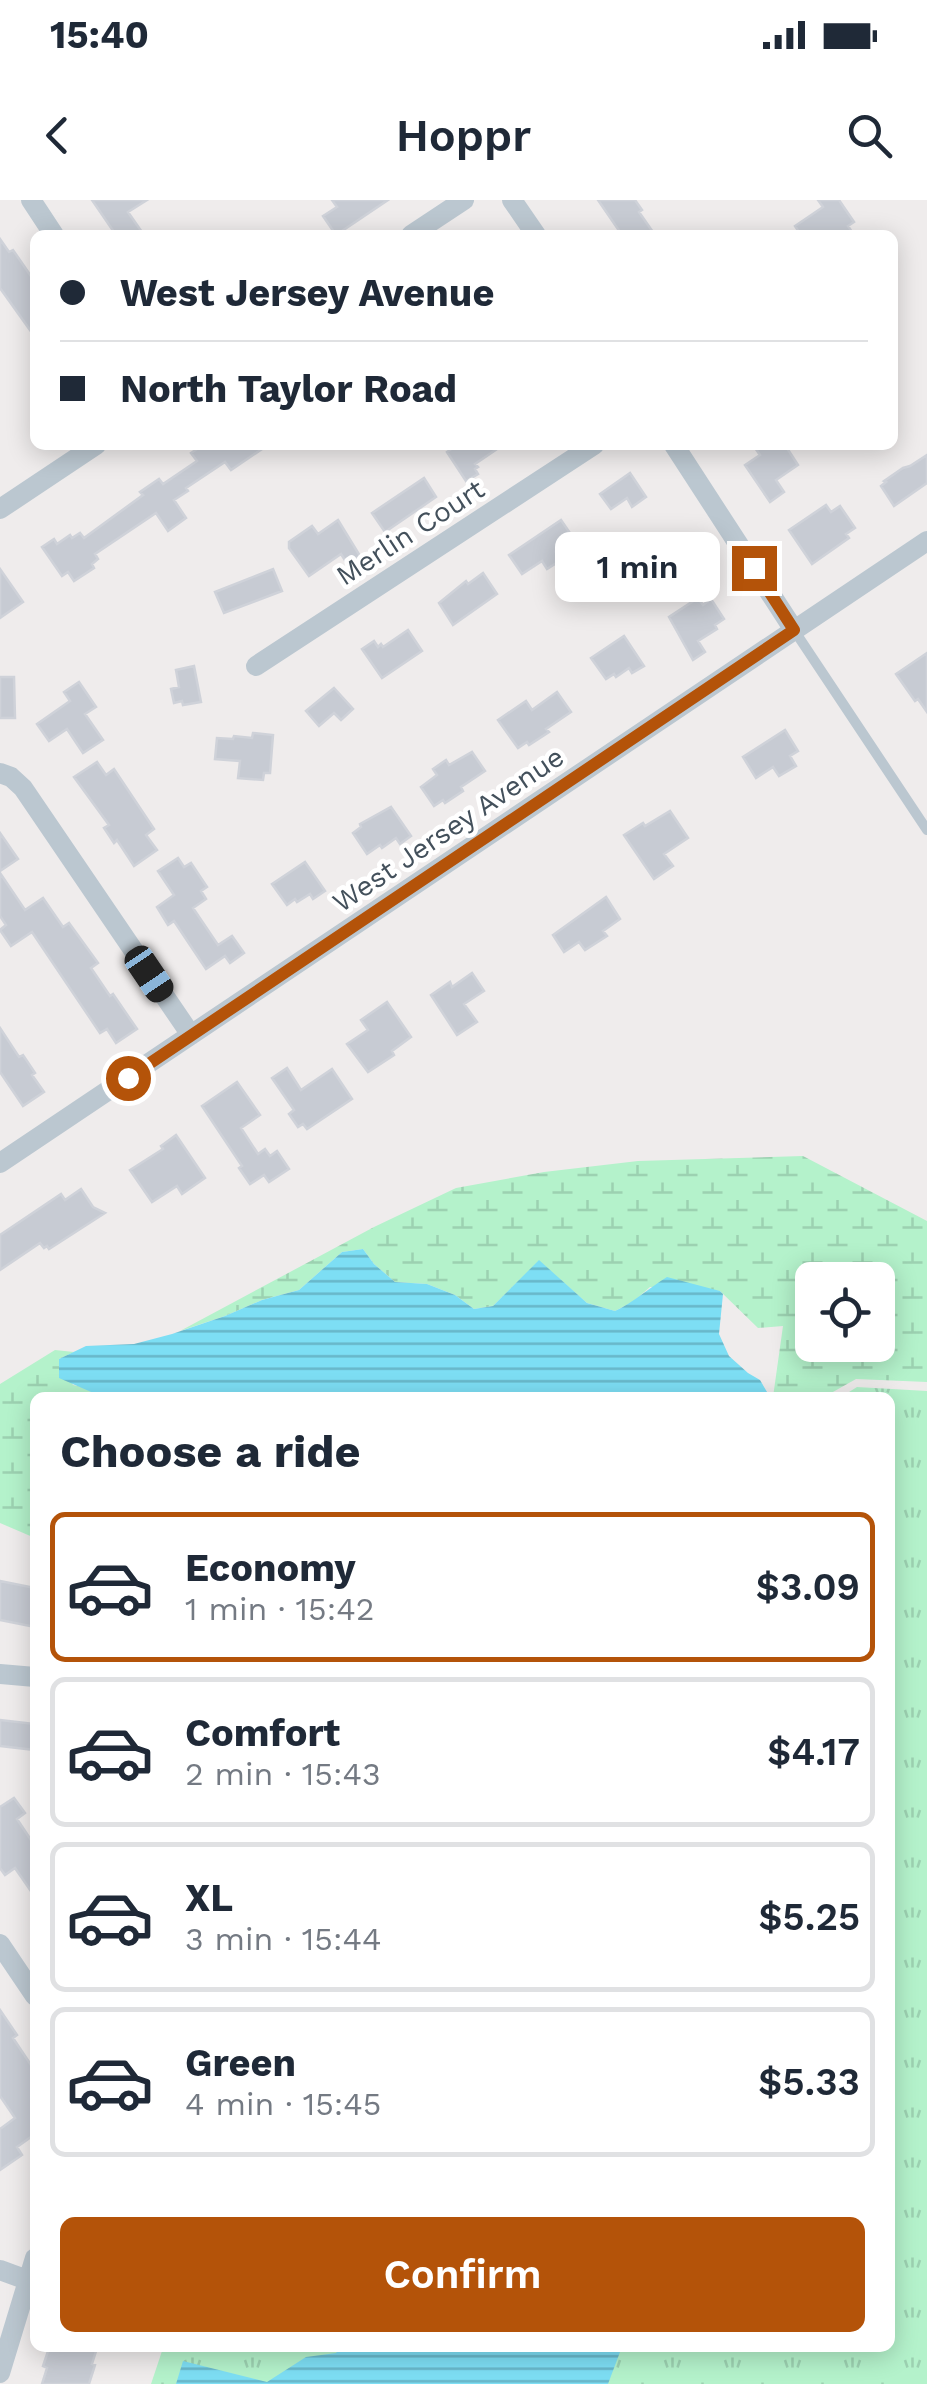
<!DOCTYPE html>
<meta charset="utf-8">
<style>
:root{--surface:#fff;--page:#f6f6f7;--text:#1f2937;--muted:#747a83;--line:#e0e1e3;--accent:#b45309}
body{margin:0;font-family:"Work Sans",sans-serif;background:var(--page);color:var(--text);height:100vh;display:flex;flex-direction:column;font-size:38px;white-space:nowrap}
*{box-sizing:border-box;margin:0}
p{font-size:32px;color:var(--muted)}
.icon{flex:none;width:55px;height:55px;fill:none;stroke:currentColor;stroke-width:2;stroke-linecap:round;stroke-linejoin:round}
.map{position:relative;flex:1;overflow:hidden}
.side{position:absolute;left:30px;top:1192px;width:865px;height:960px;display:flex;flex-direction:column;background:var(--surface);border-radius:15px;box-shadow:0 5px 25px #0003}
.side>*{flex:none}
.guide{position:absolute;left:30px;top:30px;width:868px;height:220px;border-radius:15px;box-shadow:0 5px 25px #0003;display:grid;align-content:center;height:220px;padding:0 30px;background:var(--surface)}
.buttons{position:absolute;left:795px;top:1062px;display:grid;gap:20px}
.buttons a{display:grid;place-items:center;width:100px;height:100px;border-radius:15px;background:var(--surface);box-shadow:0 5px 25px #0003;font-size:50px}
.end{position:absolute;width:45px;height:45px;margin:-22px;border:12px solid #b45309;background:#fff;box-shadow:0 0 0 5px #fff}
.from{border-radius:50%}
.bubble{position:absolute;height:70px;border-radius:15px;background:var(--surface);box-shadow:0 5px 25px #0003;font-size:32px;font-weight:600;line-height:70px;text-align:center}
.car{position:absolute;width:30px;height:60px;margin:-30px -15px;border-radius:12px;box-shadow:0 0 8px 2px #0007;background:linear-gradient(#222 24%,#8ab4d8 0 40%,#222 0 76%,#8ab4d8 0 86%,#222 0)}
.guide b{display:flex;align-items:center;gap:35px;height:95px;font-size:38px}
.guide b+b{border-top:2px solid var(--line)}
.guide i{width:25px;height:25px;background:var(--text)}
ul{padding:0;list-style:none}
li{display:flex;align-items:center;gap:30px;height:150px;margin:0 20px 15px;padding:0 10px;border:5px solid var(--line);border-radius:15px}
li div{flex:1}
li b{display:block;font-size:38px}
li em{font-style:normal;font-weight:600}
li.on{border-color:var(--accent)}
li>.icon{width:90px;height:90px;stroke-width:1.5}
h2{padding:0 30px;font-size:45px;line-height:120px}
.cta{display:flex;gap:20px;margin-top:auto;padding:20px 30px}
.cta a{flex:1;height:115px;border-radius:15px;background:var(--accent);color:#fff;font-size:40px;font-weight:600;line-height:115px;text-align:center}
.status{display:flex;justify-content:space-between;align-items:center;height:70px;padding:0 50px;background:var(--surface);direction:ltr}
.status svg{height:28px;fill:currentColor}
header{display:flex;justify-content:space-between;align-items:center;height:130px;padding:0 30px;background:var(--surface);font-size:45px;font-weight:600}
.map>svg:first-child{display:block}
.grass{fill:url(#grass-tufts)}
.wetland{fill:url(#wetland-marsh);fill-rule:evenodd}
.water{fill:url(#water-rules)}
.building{fill:#c7cbd3;stroke:#cfd2d9;stroke-width:2.5}
.lines{fill:none;stroke-linecap:round;stroke-linejoin:round}
.lane{stroke:#bbc7d0;stroke-width:10}
.street{stroke:#bbc7d0;stroke-width:20}
.route{stroke:#b45309;stroke-width:12}
.labels{text-anchor:middle;stroke-width:9;stroke-linejoin:round;paint-order:stroke}
.street-label{font-size:28px;fill:#43505b;stroke:#fff}
</style>
<div class="status"><b>15:40</b><svg viewBox="0 0 49 12"><path d="M0 12V9h3v3zM5 12V6h3v6zM10 12V3h3v9zM15 12V0h3v12zM26 1h20v11H26zM47 4h2v5h-2z"/></svg></div>
<header><svg class="icon" aria-label="back" viewBox="0 0 24 24"><path d="M15 5l-7 7 7 7"/></svg>Hoppr<svg class="icon" aria-label="search" viewBox="0 0 24 24"><circle cx="10" cy="10" r="6"/><path d="M15 15l6 6"/></svg></header>
<div class="map">
<svg width="927" height="2184" viewBox="0 0 927 2184">
<defs>
<pattern id="grass-tufts" width="24" height="20" patternUnits="userSpaceOnUse" patternTransform="scale(2.5)"><rect width="24" height="20" fill="#b4f2cb"/><path d="M3 7l-1-3M5 7V3M7 7l1-3M15 17l-1-3M17 17v-4M19 17l1-3" fill="none" stroke="#9cd1b1"/></pattern>
<pattern id="wetland-marsh" width="20" height="14" patternUnits="userSpaceOnUse" patternTransform="scale(2.5)"><rect width="20" height="14" fill="#b4f2cb"/><path d="M1 5h8M5 5V1M11 12h8M15 12V8" fill="none" stroke="#9cd1b1"/></pattern>
<pattern id="water-rules" width="6" height="5" patternUnits="userSpaceOnUse" patternTransform="scale(2.5)"><rect width="6" height="5" fill="#7ddef4"/><path d="M0 2.5h6" fill="none" stroke="#68b6c9"/></pattern>
</defs>
<rect width="100%" height="100%" fill="#efecec"/>
<path class="grass" d="M857,1187L927,1191V2184H151L163,2148H890V1198L841,1197Z"/>
<path class="wetland" d="M803,956L927,1021V1182L856,1179L824,1197H773L783,1126L758,1128L720,1091L650,1087L634,1101L615,1111L587,1103L539,1061L493,1106L474,1109L455,1095L427,1084L395,1082L374,1064L363,1049L342,1052L299,1090L262,1100L225,1116L180,1131L374,1027L456,988L544,972L638,961ZM812,1080H878V1145H812Z
M55,1150L74,1152L59,1159L73,1185L90,1189L105,1197L35,1198V1338L0,1323V1184Z"/>
<path class="water" d="M363,1049L374,1064L395,1082L427,1084L455,1095L474,1109L493,1106L539,1060L587,1103L615,1111C634,1102 649,1088 667,1077L720,1091L723,1094L719,1134L729,1156L748,1173L760,1180L770,1197L105,1198L59,1178V1159L86,1146L134,1144L172,1134L225,1116L262,1100L299,1090L342,1052Z
M340,2148H620V2152L608,2184H176L183,2161L267,2182L306,2157L336,2153Z"/>
<path class="building" d="M92,0H147L128,12L144,35H116Z
M332,0H388L336,35L323,16L337,7Z
M598,0H635L642,10L639,12L655,35H622Z
M818,0H839L854,22L848,26L854,35H801L795,26L823,7Z
M0,39L9,52L13,50L35,82V137L0,88Z
M203,245H268L231,270L225,262L186,288L188,291L174,300L186,318L168,331L156,313L95,354L98,359L92,364L94,368L74,381L68,372L62,376L42,347L54,339L57,344L70,335L72,338L80,333L84,338L143,295L140,292L159,279L163,284L197,261L191,253Z
M457,245H503L475,264L478,267L475,269L478,274L466,281L447,252Z
M753,245H785L798,265L776,280L784,292L770,302L745,265L760,255Z
M927,255V283L894,306L881,286L886,282L884,281L903,268L910,266Z
M630,273L646,297L632,307L627,298L611,309L600,294Z
M424,278L436,297L385,332L372,313Z
M826,305L831,312L840,306L855,328L846,334L849,338L812,364L789,330Z
M338,320L360,356L348,365L341,354L309,376L289,348V342L312,326L318,334Z
M561,320L574,339L556,352L561,360L547,369L542,361L522,374L509,355Z
M0,369L23,402L0,418Z
M273,369L282,391L224,413L215,392Z
M483,373L497,394L453,425L439,403L466,381L468,384Z
M698,398L703,405L711,399L724,419L715,425L717,429L698,441L705,452L693,460L669,417Z
M408,430L422,451L382,478L362,449L374,441L378,447L381,444L383,447Z
M624,436L644,466L632,473L629,468L616,477L614,474L606,479L591,458Z
M927,453V512L918,499L915,501L896,474Z
M194,466L201,502L183,505L182,501L174,503L171,489L179,487L176,470Z
M0,477H14L15,518H0Z
M79,482L96,507L85,514L103,540L83,553L67,529L49,541L37,524L70,501L64,492Z
M334,488L353,509L341,520L334,513L319,526L306,511Z
M557,492L571,512L546,529L549,532L529,545L527,542L518,548L498,520L526,501L532,510Z
M785,530L798,551L790,556L796,566L779,576L773,567L756,578L743,557Z
M253,533L273,535L270,573H264L263,580L238,578L240,561L215,559L217,538L233,539L234,536L252,538Z
M472,552L485,571L461,587L463,591L445,603L443,600L434,606L421,587L437,575L433,569L446,560L449,565Z
M97,562L106,575L114,569L154,629L146,635L157,650L134,666L117,640L114,643L104,628L109,625L74,577Z
M391,607L411,636L400,644L396,638L382,648L380,645L367,654L353,633L361,627L360,624Z
M670,611L688,638L664,654L673,666L654,679L624,635L643,623L645,626Z
M0,633L18,659L0,671Z
M178,658L184,667L191,663L207,687L201,691L206,699L193,708L218,745L232,736L244,753L230,763L225,756L206,769L174,721L168,725L157,707L174,695L158,671Z
M305,662L325,691L313,699L310,694L297,702L295,699L287,705L272,684Z
M0,673L25,710L43,698L63,727L69,723L98,763L91,768L110,796L113,794L137,829L116,843L107,829L100,833L32,732L11,746L0,730L6,725L0,716Z
M606,697L620,719L603,731L607,736L585,750L579,742L564,752L553,735Z
M472,773L484,791L464,804L477,822L457,835L431,795L450,782L452,787Z
M387,802L411,837L392,851L394,855L368,872L347,844L368,830L361,820Z
M0,828L19,857L23,855L35,873L32,875L44,892L23,906L0,872Z
M287,868L301,890L332,869L352,899L307,929L303,924L298,927L289,914L294,910L272,878Z
M237,882L260,915L241,928L258,954L265,949L270,956L277,951L289,969L269,982L264,975L250,984L239,968L242,966L202,906Z
M176,935L205,978L182,994L177,986L152,1002L130,970L163,949L161,946Z
M81,989L93,1007L105,1013L49,1049L47,1046L44,1048L40,1043L0,1070V1035L61,994L65,1000Z
M0,1381L35,1388V1427L0,1420Z
M0,1520L35,1524V1550L0,1546Z
M14,1598L25,1613L17,1619L35,1646V1697L15,1668L5,1675L0,1668V1607Z
M0,1810L17,1835L13,1838L35,1871V1934L17,1947L22,1955L0,1970V1929L15,1918L0,1896Z
M49,2148H97L92,2164L95,2165L89,2184H42L47,2168L43,2166Z"/>
<g class="lines">
<path class="lane" d="M794,430L927,630"/>
<path class="street" d="M31,0L54,35
M512,0L536,35
M411,35L464,0
M674,245L794,430
M0,309L96,245
M256,466L594,245
M0,573L11,577L23,588L191,835
M0,963L927,341
M0,1474L35,1477
M0,1744L35,1796
M0,2070L27,2080
M0,2173L35,2058"/>
</g>
<g class="lines">
<path class="route" d="M128,878L794,430L754,368"/>
</g>
<g class="labels">
<g class="street-label">
<text transform="translate(410 332) rotate(-33)" y="10">Merlin Court</text>
<text transform="translate(448 629) rotate(-34)" y="10">West Jersey Avenue</text>
</g>
</g>
</svg>
<div class="buttons">
<a><svg class="icon" aria-label="locate" viewBox="0 0 24 24"><circle cx="12" cy="12" r="6"/><path d="M12 2v4M12 18v4M2 12h4M18 12h4"/></svg></a>
</div>
<i class="end from" style="left:128px;top:878px"></i>
<i class="end" style="left:754px;top:368px"></i>
<div class="bubble" style="left:555px;top:332px;width:165px">1 min</div>
<i class="car" style="left:149px;top:774px;rotate:146deg"></i>
<div class="guide">
<b><i class="from"></i>West Jersey Avenue</b>
<b><i></i>North Taylor Road</b>
</div>
<section class="side">
<h2>Choose a ride</h2>
<ul>
<li class="on"><svg class="icon" aria-label="car" viewBox="0 0 24 24"><path d="M5 17H2v-5l4-1 3-4h7l3 4 3 1v5h-3M9 17h6M6 11h13"/><circle cx="7" cy="17" r="2"/><circle cx="17" cy="17" r="2"/></svg><div><b>Economy</b><p>1 min · 15:42</p></div><em>$3.09</em></li>
<li><svg class="icon" aria-label="car" viewBox="0 0 24 24"><path d="M5 17H2v-5l4-1 3-4h7l3 4 3 1v5h-3M9 17h6M6 11h13"/><circle cx="7" cy="17" r="2"/><circle cx="17" cy="17" r="2"/></svg><div><b>Comfort</b><p>2 min · 15:43</p></div><em>$4.17</em></li>
<li><svg class="icon" aria-label="car" viewBox="0 0 24 24"><path d="M5 17H2v-5l4-1 3-4h7l3 4 3 1v5h-3M9 17h6M6 11h13"/><circle cx="7" cy="17" r="2"/><circle cx="17" cy="17" r="2"/></svg><div><b>XL</b><p>3 min · 15:44</p></div><em>$5.25</em></li>
<li><svg class="icon" aria-label="car" viewBox="0 0 24 24"><path d="M5 17H2v-5l4-1 3-4h7l3 4 3 1v5h-3M9 17h6M6 11h13"/><circle cx="7" cy="17" r="2"/><circle cx="17" cy="17" r="2"/></svg><div><b>Green</b><p>4 min · 15:45</p></div><em>$5.33</em></li>
</ul>
<div class="cta"><a>Confirm</a></div>
</section>
</div>
